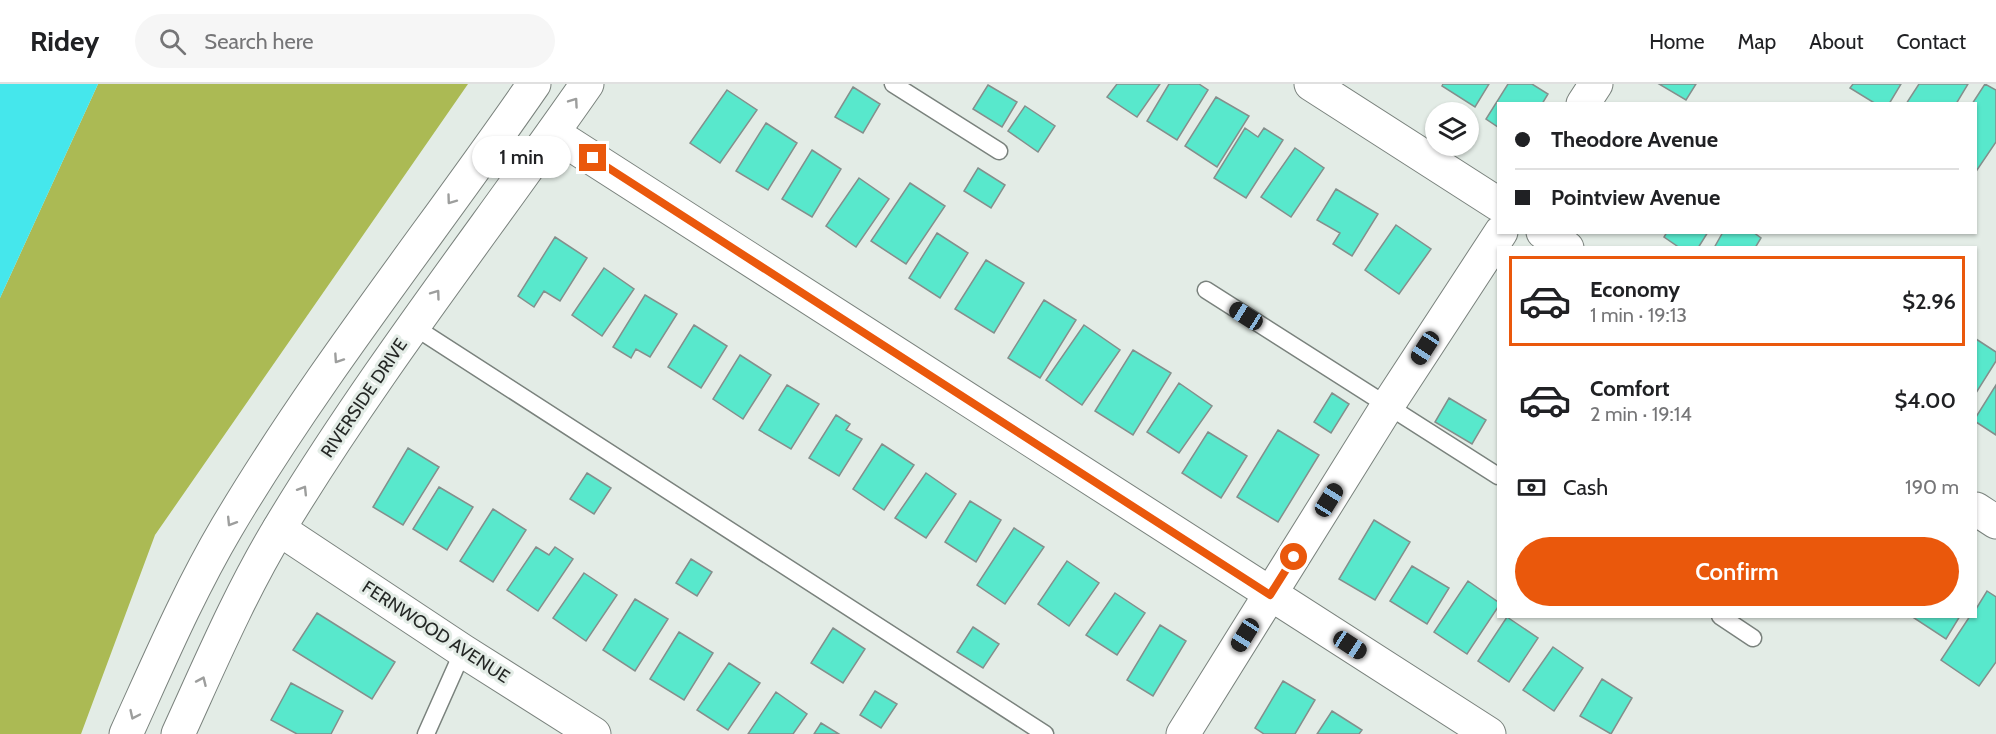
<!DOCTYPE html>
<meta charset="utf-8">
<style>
:root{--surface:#fff;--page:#f6f6f6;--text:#202124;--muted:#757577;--line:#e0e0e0;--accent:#ea580c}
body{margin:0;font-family:Cabin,sans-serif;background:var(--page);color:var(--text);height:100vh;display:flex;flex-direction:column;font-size:22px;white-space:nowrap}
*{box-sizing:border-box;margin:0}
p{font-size:20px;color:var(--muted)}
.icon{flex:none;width:33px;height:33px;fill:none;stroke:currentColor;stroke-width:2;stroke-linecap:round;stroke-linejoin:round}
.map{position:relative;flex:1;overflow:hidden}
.sheet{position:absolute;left:1497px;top:162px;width:480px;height:372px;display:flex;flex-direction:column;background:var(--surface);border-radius:0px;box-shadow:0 2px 4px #0004}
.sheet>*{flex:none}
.top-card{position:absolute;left:1497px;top:18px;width:480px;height:132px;border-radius:0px;box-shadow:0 2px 4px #0004;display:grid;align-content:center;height:132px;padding:0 18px;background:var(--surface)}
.buttons{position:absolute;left:1425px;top:18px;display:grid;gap:12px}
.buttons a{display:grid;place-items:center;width:54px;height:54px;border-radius:50%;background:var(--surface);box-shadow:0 2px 4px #0004;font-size:30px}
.end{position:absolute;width:27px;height:27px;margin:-14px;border:8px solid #ea580c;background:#fff;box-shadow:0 0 0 3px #fff}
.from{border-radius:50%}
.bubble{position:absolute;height:42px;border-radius:21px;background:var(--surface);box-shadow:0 2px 4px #0004;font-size:20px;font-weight:600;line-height:42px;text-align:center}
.car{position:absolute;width:18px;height:36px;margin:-18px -9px;border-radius:8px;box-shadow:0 0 4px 2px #0007;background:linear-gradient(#222 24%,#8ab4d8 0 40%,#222 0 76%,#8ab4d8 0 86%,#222 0)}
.top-card b{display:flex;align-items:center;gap:21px;height:57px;font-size:22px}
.top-card b+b{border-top:2px solid var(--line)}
.top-card i{width:15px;height:15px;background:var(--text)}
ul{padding:10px 0 0;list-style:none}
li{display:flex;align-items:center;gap:18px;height:90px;margin:0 12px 9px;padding:0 6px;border:3px solid transparent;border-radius:0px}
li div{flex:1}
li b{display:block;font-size:22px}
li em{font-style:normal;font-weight:600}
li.active{border-color:var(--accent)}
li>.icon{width:54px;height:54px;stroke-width:1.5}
.pay{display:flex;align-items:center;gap:15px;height:66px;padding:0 18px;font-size:22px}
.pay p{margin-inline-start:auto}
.action{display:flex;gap:12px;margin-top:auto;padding:12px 18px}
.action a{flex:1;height:69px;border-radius:36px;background:var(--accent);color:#fff;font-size:24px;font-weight:600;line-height:69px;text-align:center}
header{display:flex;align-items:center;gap:36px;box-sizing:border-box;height:84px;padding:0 30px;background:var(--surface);border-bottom:2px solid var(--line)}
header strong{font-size:28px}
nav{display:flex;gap:33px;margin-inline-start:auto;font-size:21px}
.search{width:420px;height:54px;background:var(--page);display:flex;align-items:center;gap:15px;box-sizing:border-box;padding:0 21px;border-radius:33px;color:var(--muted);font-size:22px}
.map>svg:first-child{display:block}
.forest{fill:#abba54}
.water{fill:#45e7ec}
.building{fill:#58e8cc;stroke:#848f8c;stroke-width:1.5}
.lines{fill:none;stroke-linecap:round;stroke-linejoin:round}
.lane-casing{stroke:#7a827d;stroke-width:19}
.street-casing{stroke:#7a827d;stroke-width:35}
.secondary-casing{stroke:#7a827d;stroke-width:35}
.lane{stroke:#fff;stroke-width:16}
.street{stroke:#fff;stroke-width:33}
.secondary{stroke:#fff;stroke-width:33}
.oneway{stroke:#9d9e9d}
.route{stroke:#ea580c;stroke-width:8}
.labels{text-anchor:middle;stroke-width:6;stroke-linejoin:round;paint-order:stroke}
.street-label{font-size:18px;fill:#252826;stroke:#e3ece6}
</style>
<header>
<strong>Ridey</strong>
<div class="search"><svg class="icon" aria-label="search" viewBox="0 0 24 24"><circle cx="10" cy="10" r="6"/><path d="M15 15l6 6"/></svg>Search here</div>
<nav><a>Home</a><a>Map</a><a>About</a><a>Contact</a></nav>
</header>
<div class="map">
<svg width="1996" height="650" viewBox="0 0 1996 650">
<rect width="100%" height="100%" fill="#e3ece6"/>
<path class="forest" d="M98,0H468L155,451L81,650H0V214Z"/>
<path class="water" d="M0,0H98L0,214Z"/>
<path class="building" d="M1117,0H1160L1137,33L1107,13Z
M1169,0H1199L1208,6L1177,56L1147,37Z
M1443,0H1489L1475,23L1442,2Z
M1508,0H1532L1548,10L1542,20H1498V43L1486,35Z
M1659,0H1696L1686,16Z
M1853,0H1901L1889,20H1876L1850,4Z
M1919,0H1968L1956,20H1906Z
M1985,0L1996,6V58L1977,86L1976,84V20H1972Z
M988,1L1017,18L1002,43L973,25Z
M853,3L880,20L863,49L835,33Z
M727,6L757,26L720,79L690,59Z
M1216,13L1249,32L1217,83L1185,62Z
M1025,22L1055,42L1038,68L1008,47Z
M766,39L797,59L768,106L736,87Z
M1245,44L1258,53L1264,44L1283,56L1246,114L1214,94Z
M1295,64L1324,84L1291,133L1261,113Z
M812,66L841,85L812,133L782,115Z
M978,84L1005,101L991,124L964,107Z
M859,94L889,115L856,163L826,142Z
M910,99L945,122L906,180L871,157Z
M1336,105L1378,130L1352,172L1333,160L1340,149L1317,136Z
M1396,141L1431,165L1399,210L1365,186Z
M1667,148H1708L1698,164H1680L1664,153Z
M1723,148H1753L1761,154L1755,164H1714Z
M937,149L968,169L940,214L909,194Z
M555,153L587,174L560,217L544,207L534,223L518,212Z
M986,176L1024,199L994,249L955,225Z
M604,184L634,205L602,252L572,231Z
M645,211L677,230L650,273L636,265L631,274L613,263Z
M1044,216L1076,236L1040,294L1008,274Z
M694,241L727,262L701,304L668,283Z
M1084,241L1120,266L1082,321L1046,296Z
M1976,255L1996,268V277L1976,309Z
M1133,266L1171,289L1133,351L1095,327Z
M740,271L771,291L743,335L713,315Z
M1179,299L1212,322L1179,369L1147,348Z
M787,301L819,320L791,365L759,346Z
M1996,301V351L1976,338V333Z
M1332,309L1349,320L1331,349L1314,338Z
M1449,314L1486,336L1472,360L1435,338Z
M836,331L850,340L846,346L862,355L839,392L809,374Z
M1278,346L1319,371L1278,438L1237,413Z
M1208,348L1247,372L1221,414L1182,389Z
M882,360L914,381L884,426L853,405Z
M408,364L439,383L403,441L373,423Z
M587,389L611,404L594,430L570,415Z
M926,389L956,410L926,454L895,434Z
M439,403L473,423L447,466L413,445Z
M970,417L1001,436L976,478L945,458Z
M493,425L526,446L493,498L460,477Z
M1374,436L1410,458L1375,516L1339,495Z
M1014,444L1044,463L1005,520L977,501Z
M536,463L549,471L555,463L573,475L538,527L507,506Z
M691,475L712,488L697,512L676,499Z
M1067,477L1099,499L1069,542L1038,520Z
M1412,482L1449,504L1427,540L1390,517Z
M584,489L617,511L586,557L553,534Z
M1468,497L1498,518V523L1467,570L1434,548Z
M1987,507L1996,513V578L1979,602L1941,576L1970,532H1976V525Z
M1115,509L1145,529L1117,571L1086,551Z
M635,515L668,535L635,587L603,566Z
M317,529L395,578L372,615L293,566Z
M1911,532H1960L1946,555Z
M1507,533L1538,554L1509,598L1478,577Z
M1160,541L1186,557L1153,612L1127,596Z
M973,543L999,560L983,584L957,568Z
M833,544L865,565L843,599L811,579Z
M679,548L713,569L684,616L650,595Z
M1553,563L1583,584L1554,627L1523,606Z
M729,579L760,599L728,646L697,626Z
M1602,595L1632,614L1611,650L1580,632Z
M1283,597L1315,616L1295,650H1264L1255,644Z
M291,599L343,627L331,650H297L271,636Z
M875,607L897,620L881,644L860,631Z
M776,608L807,630L793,650H748Z
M1332,627L1362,646L1359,650H1317Z
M821,639L839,650H814Z"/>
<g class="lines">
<g class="lane-casing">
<path id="lane" d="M893,0L999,67
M1206,206L1498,392
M413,242L1045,650
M1720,532L1753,554
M426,650L463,567"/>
</g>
<g class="street-casing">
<path id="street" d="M1311,0L1498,120
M1583,20L1596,0
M553,49L1489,650
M1543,148L1567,164
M1976,425L1996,438
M279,445L463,567L594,650
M1183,650L1388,321L1501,148"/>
</g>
<g class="secondary-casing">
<path id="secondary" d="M126,650C158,580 188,509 227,443C319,288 432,148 534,0
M178,650C210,580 240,509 280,443C373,289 484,148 587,0"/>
</g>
<use href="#lane" class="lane"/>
<use href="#street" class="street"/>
<use href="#secondary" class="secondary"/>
</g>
<defs><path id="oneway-chevron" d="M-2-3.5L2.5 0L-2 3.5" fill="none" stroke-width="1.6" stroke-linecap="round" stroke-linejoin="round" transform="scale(1.5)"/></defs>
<g class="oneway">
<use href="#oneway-chevron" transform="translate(574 18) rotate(-55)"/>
<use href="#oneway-chevron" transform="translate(451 116) rotate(126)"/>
<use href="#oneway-chevron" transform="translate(436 210) rotate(-54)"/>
<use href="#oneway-chevron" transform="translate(338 275) rotate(124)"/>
<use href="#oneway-chevron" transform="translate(303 406) rotate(-58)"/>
<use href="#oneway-chevron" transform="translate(231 438) rotate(122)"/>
<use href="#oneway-chevron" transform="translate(202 597) rotate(-66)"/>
<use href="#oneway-chevron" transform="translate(134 631) rotate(115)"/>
</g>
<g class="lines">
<path class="route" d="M593,74L1270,511L1294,473"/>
</g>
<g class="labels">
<g class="street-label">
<text transform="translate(364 314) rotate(-56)" y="6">RIVERSIDE DRIVE</text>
<text transform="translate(436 548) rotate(33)" y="6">FERNWOOD AVENUE</text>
</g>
</g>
</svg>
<div class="buttons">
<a><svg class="icon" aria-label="layers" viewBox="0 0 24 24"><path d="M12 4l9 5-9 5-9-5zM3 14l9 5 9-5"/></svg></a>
</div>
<i class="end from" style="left:1294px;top:473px"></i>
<i class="end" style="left:593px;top:74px"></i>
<div class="bubble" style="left:472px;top:52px;width:99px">1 min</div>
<i class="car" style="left:1246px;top:232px;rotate:302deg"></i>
<i class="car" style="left:1425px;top:264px;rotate:213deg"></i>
<i class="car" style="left:1329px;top:416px;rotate:32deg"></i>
<i class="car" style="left:1245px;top:551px;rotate:212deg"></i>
<i class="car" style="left:1350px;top:561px;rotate:123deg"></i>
<div class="top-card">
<b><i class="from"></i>Theodore Avenue</b>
<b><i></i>Pointview Avenue</b>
</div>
<section class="sheet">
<ul>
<li class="active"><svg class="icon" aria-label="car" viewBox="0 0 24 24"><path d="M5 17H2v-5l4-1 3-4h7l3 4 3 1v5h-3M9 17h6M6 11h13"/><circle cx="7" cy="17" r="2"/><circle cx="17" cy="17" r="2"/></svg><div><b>Economy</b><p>1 min · 19:13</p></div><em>$2.96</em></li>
<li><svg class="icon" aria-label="car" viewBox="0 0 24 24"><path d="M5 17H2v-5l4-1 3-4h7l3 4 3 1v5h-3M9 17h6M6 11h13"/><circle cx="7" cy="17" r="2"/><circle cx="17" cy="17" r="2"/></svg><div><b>Comfort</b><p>2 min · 19:14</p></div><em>$4.00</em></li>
</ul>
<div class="pay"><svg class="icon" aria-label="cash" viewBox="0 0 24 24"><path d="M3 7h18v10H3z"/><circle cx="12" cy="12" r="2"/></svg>Cash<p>190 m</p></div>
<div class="action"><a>Confirm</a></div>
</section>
</div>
